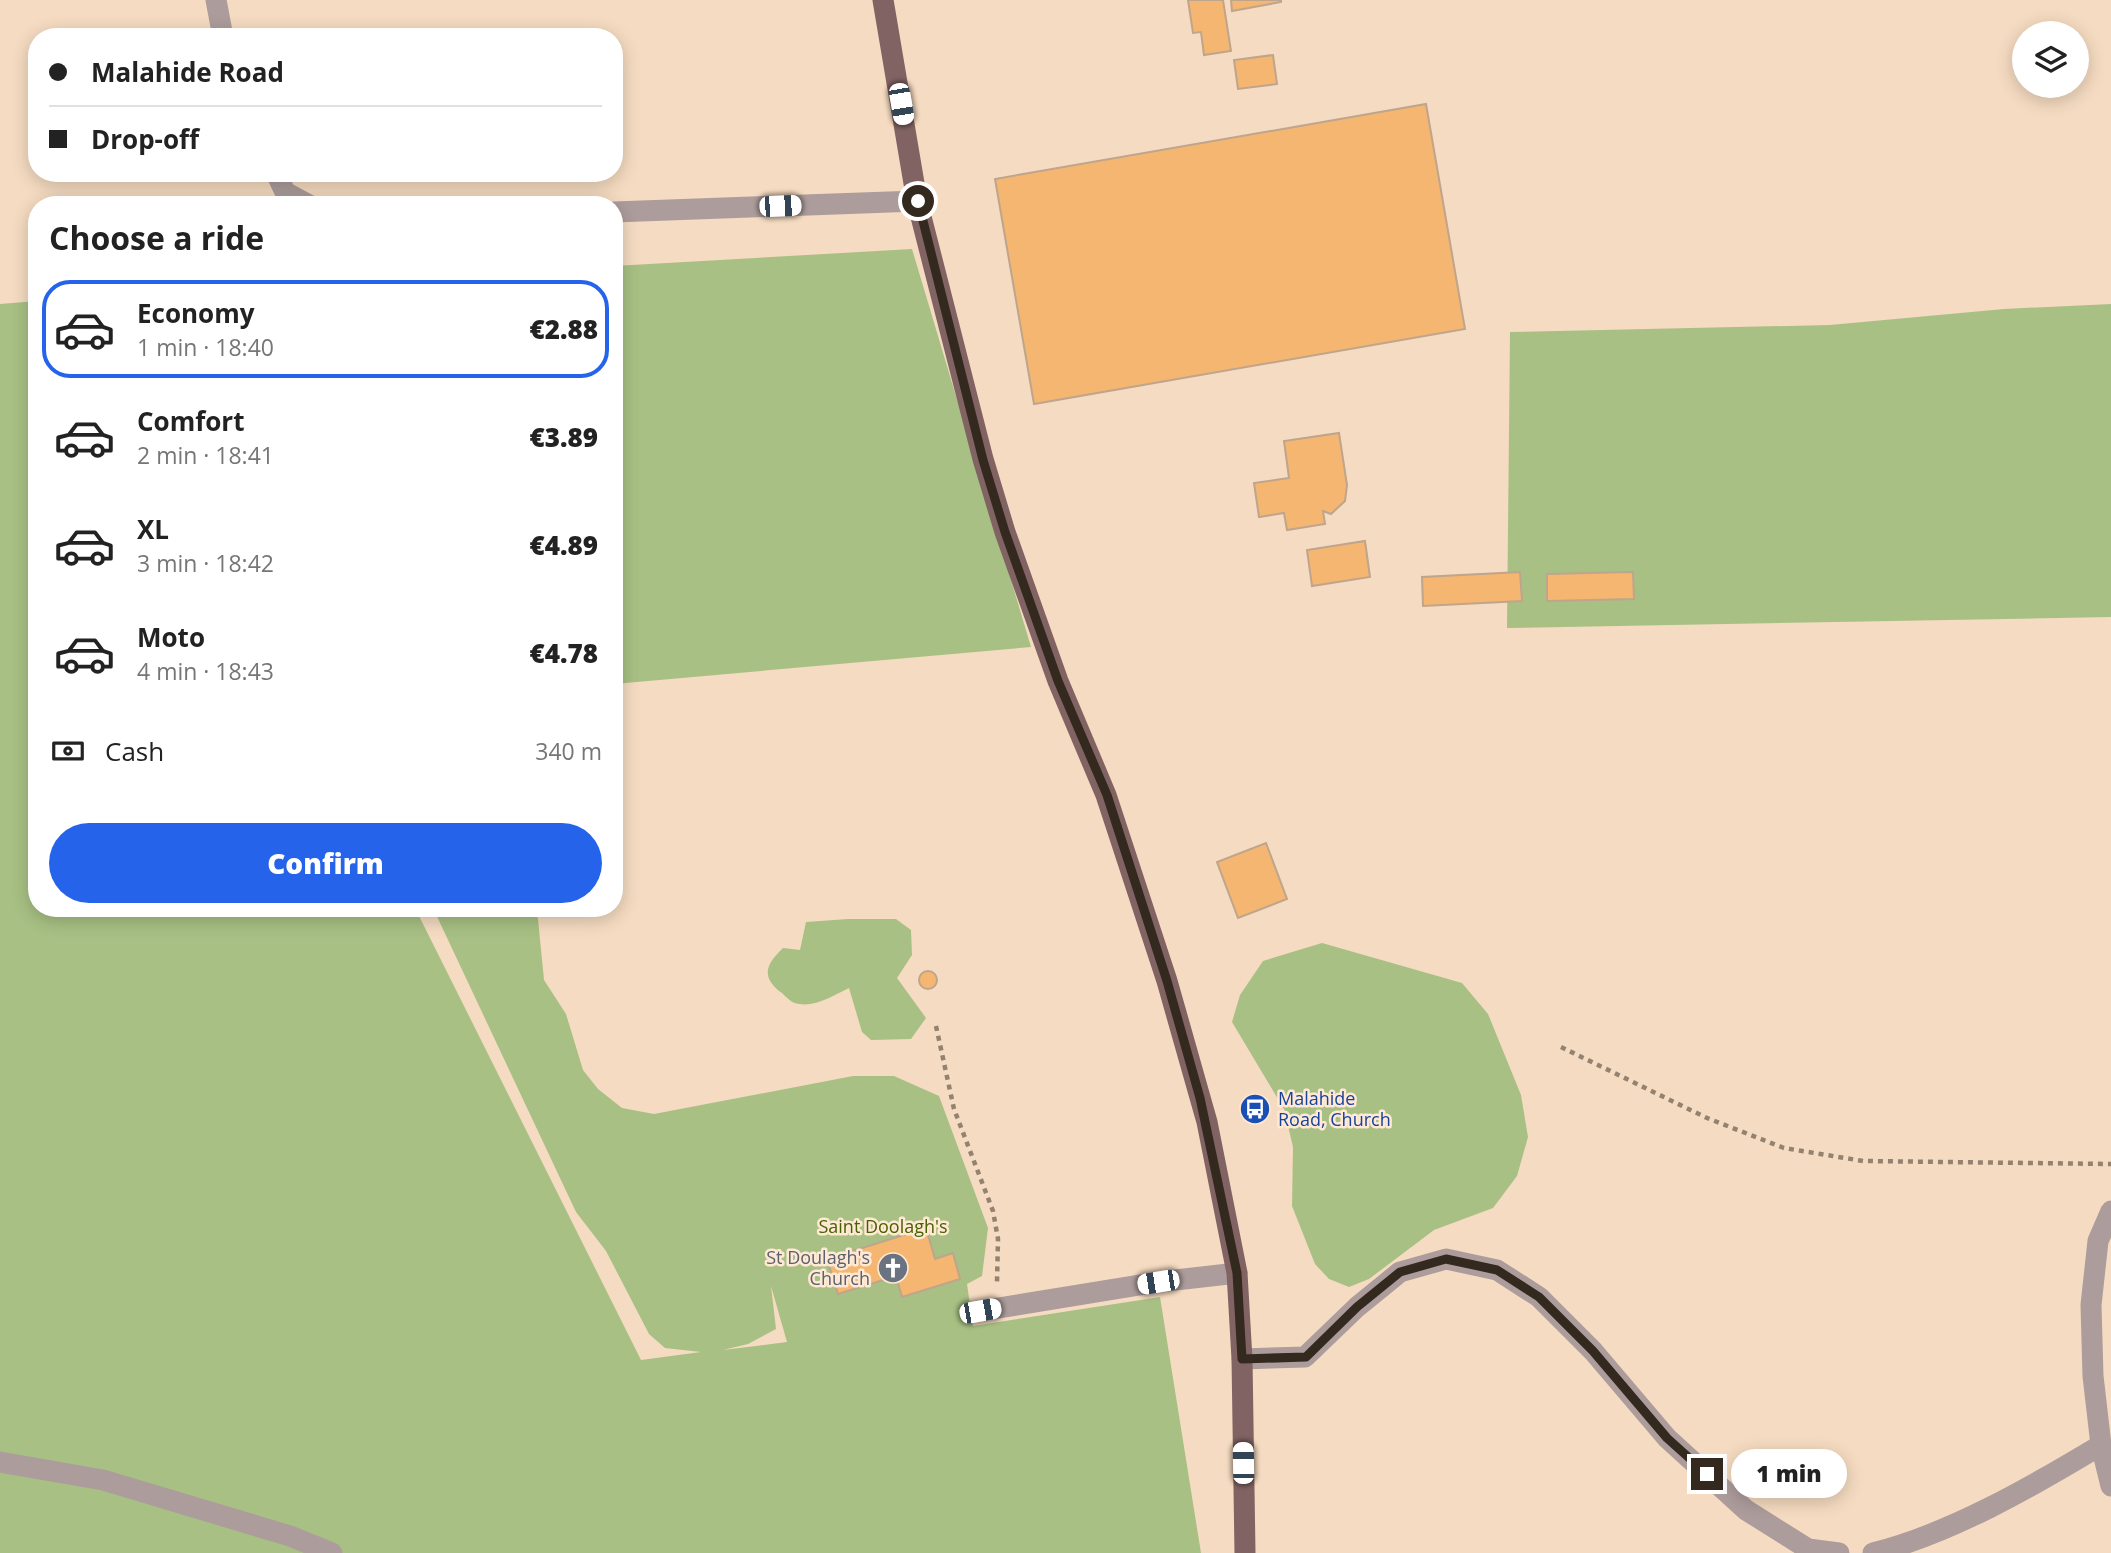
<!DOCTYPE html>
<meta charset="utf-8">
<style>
:root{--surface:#fff;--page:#f6f6f6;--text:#222;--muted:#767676;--line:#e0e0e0;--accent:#2563eb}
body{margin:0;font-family:"Open Sans",sans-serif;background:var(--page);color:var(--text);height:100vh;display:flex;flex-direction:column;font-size:26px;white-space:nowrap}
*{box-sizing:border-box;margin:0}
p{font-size:23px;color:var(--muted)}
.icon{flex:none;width:38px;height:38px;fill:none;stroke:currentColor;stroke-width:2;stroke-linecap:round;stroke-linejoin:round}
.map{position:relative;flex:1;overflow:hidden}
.panel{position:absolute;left:28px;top:196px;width:595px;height:721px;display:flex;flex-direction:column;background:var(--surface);border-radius:28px;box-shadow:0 4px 18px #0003}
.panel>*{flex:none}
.banner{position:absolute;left:28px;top:28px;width:595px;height:154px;border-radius:28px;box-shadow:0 4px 18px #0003;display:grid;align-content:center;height:154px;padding:0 21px;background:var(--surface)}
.controls{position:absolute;left:2012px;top:21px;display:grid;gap:14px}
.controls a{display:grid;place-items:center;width:77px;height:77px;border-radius:50%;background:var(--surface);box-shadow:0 4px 18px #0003;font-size:35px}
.end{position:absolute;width:32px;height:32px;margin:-16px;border:9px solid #33291f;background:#fff;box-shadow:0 0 0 4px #fff}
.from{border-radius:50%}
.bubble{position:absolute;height:49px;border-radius:24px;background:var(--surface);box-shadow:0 4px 18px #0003;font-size:23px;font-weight:800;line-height:49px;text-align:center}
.car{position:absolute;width:21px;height:42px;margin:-21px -10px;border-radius:9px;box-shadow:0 0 5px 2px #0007;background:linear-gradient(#fff 24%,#345 0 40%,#fff 0 76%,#345 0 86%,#fff 0)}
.banner b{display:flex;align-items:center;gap:24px;height:66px;font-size:26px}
.banner b+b{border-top:2px solid var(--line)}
.banner i{width:18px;height:18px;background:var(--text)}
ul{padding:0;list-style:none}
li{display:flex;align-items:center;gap:21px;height:98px;margin:0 14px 10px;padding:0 7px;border:4px solid transparent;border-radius:28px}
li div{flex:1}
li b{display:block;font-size:26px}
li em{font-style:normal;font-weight:800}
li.current{border-color:var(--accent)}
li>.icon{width:63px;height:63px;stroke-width:1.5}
h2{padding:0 21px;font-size:32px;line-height:84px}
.pay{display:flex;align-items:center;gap:18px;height:77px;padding:0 21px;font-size:26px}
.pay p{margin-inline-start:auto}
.cta{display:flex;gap:14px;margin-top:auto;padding:14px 21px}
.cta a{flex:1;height:80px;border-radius:42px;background:var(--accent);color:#fff;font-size:28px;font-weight:800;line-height:80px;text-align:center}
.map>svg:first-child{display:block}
.green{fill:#a8c084;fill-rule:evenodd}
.building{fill:#f5b671;stroke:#bea58c;stroke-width:2}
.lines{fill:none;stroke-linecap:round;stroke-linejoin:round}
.path{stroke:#948270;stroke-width:4.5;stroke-dasharray:5 5;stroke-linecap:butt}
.minor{stroke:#ad9c9c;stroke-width:21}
.major{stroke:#816363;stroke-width:21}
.route{stroke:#33291f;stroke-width:9}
.labels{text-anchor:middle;stroke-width:5;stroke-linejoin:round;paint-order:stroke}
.transit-label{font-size:18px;fill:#164399;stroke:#ffe9d4;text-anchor:start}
.park-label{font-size:18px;fill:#466102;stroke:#ffe9d4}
.worship-label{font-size:18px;fill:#5b616d;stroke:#ffe9d4;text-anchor:end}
</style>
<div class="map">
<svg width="2111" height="1553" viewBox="0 0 2111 1553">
<rect width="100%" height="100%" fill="#f5dbc1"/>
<path class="green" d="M912,249L1031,647L614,684V266Z
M37,301V908H415L641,1360L701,1352L665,1348L649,1334L606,1251L576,1212L433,908H534L538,919L544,980L566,1014L583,1070L598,1089L622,1108L654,1114L853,1076H894L939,1096L988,1228L982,1276L967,1284L973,1326L1160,1297L1201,1553H0V304ZM771,1286L787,1342L723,1350L748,1344L776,1329Z
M2111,304V617L1507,628L1510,332L1830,325L2004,309Z
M848,919H896L911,930L912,955L897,978L926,1018L911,1039L871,1040L862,1032L849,988C834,995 813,1009 795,1003C791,1002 785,996 782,993C760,977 766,964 783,948L800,950L806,922Z
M1322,943L1462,983L1488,1014L1521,1095L1528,1137L1517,1176L1493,1208L1434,1230L1369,1279L1349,1287L1329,1279L1315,1264L1292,1206L1293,1147L1284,1109L1232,1022L1240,995L1263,961Z"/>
<path class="building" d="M1188,0H1223L1231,51L1204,55L1201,32L1193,33Z
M1231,0H1281V2L1232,11Z
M1273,55L1277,84L1238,89L1234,60Z
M1426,104L1465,329L1034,404L995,179Z
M1339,433L1347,485L1345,501L1331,514L1323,511L1325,524L1287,530L1284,513L1259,517L1254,483L1289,478L1284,441Z
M1365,541L1370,577L1312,586L1307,550Z
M1520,572L1522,601L1423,606L1422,577Z
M1633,572L1634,599L1547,601V574Z
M1266,843L1287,899L1238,918L1217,862Z
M919 980a9 9 0 1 1 18 0a9 9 0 1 1-18 0Z
M926,1228L935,1259L953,1253L960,1279L902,1297L896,1276L838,1294L827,1259Z"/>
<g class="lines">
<path class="path" d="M936,1026L954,1109L993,1211L998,1239L997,1282
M1561,1047L1707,1118L1784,1148L1863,1161L2111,1164"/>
<path class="minor" d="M216,0L223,37
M276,173L285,192L309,205
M614,212L917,201
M2111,1211L2098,1241L2091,1305L2093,1376L2101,1445L2111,1486
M980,1311L1158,1282L1237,1273
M1242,1359L1305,1357L1357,1307L1400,1272L1446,1259L1497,1270L1539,1297L1593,1351L1667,1438L1746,1510L1808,1549L1839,1553
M0,1462L103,1480L290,1536L332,1553
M1873,1553C1950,1534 2033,1486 2101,1445"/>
<path class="major" d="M883,0L917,201L983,459L1005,532L1058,681L1106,795L1167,981L1207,1122L1237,1273L1242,1359L1245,1553"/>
</g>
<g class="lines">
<path class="route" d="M918,201L983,460L1005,532L1058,681L1107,795L1167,981L1200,1098L1237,1273L1242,1359L1306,1357L1357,1307L1400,1272L1446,1259L1497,1270L1539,1297L1593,1351L1667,1438L1707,1474"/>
</g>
<defs>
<g id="bus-disc" transform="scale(1.575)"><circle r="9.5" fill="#1a4fb4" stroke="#ffe9d4"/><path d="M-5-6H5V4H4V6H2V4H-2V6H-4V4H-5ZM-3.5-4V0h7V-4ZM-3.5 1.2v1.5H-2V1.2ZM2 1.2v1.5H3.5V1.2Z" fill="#fff"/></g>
<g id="church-disc" transform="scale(1.575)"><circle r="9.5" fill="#6b7280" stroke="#ffe9d4"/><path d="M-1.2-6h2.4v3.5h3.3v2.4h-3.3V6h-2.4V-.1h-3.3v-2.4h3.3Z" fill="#fff"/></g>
</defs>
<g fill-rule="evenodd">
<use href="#bus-disc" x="1255" y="1109"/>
<use href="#church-disc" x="893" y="1268"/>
</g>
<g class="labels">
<g class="transit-label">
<text x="1278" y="1105">Malahide<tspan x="1278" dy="21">Road, Church</tspan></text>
</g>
<g class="park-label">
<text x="883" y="1233">Saint Doolagh's</text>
</g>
<g class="worship-label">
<text x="870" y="1264">St Doulagh's<tspan x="870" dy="21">Church</tspan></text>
</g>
</g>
</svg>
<div class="controls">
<a><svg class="icon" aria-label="layers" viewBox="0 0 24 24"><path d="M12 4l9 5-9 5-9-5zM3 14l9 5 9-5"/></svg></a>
</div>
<i class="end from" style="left:918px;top:201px"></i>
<i class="end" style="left:1707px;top:1474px"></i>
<div class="bubble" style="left:1731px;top:1449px;width:116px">1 min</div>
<i class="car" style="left:901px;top:104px;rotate:170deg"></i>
<i class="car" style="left:780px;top:206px;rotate:88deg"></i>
<i class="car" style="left:1158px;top:1282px;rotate:261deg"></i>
<i class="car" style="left:980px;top:1311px;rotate:80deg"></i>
<i class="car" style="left:1243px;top:1463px;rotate:359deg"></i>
<div class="banner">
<b><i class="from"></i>Malahide Road</b>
<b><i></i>Drop-off</b>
</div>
<section class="panel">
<h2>Choose a ride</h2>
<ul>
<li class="current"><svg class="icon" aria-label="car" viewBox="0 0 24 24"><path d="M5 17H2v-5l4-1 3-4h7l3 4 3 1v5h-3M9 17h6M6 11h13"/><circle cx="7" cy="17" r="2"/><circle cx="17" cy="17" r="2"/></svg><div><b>Economy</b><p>1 min · 18:40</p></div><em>€2.88</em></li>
<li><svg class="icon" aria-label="car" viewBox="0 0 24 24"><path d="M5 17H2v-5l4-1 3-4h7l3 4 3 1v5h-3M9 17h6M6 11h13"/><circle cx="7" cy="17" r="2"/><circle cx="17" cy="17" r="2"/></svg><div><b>Comfort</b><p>2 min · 18:41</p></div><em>€3.89</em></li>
<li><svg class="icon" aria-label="car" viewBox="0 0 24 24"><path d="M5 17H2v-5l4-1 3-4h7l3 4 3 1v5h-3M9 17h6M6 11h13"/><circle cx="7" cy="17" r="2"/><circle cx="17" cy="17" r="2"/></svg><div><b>XL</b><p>3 min · 18:42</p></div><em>€4.89</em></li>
<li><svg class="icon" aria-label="car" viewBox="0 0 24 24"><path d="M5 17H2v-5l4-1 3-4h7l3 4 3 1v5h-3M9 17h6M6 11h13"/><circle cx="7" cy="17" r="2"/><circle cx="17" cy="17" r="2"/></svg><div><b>Moto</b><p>4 min · 18:43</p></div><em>€4.78</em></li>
</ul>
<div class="pay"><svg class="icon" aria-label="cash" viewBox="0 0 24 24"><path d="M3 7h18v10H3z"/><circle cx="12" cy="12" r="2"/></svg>Cash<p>340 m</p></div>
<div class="cta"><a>Confirm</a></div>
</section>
</div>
